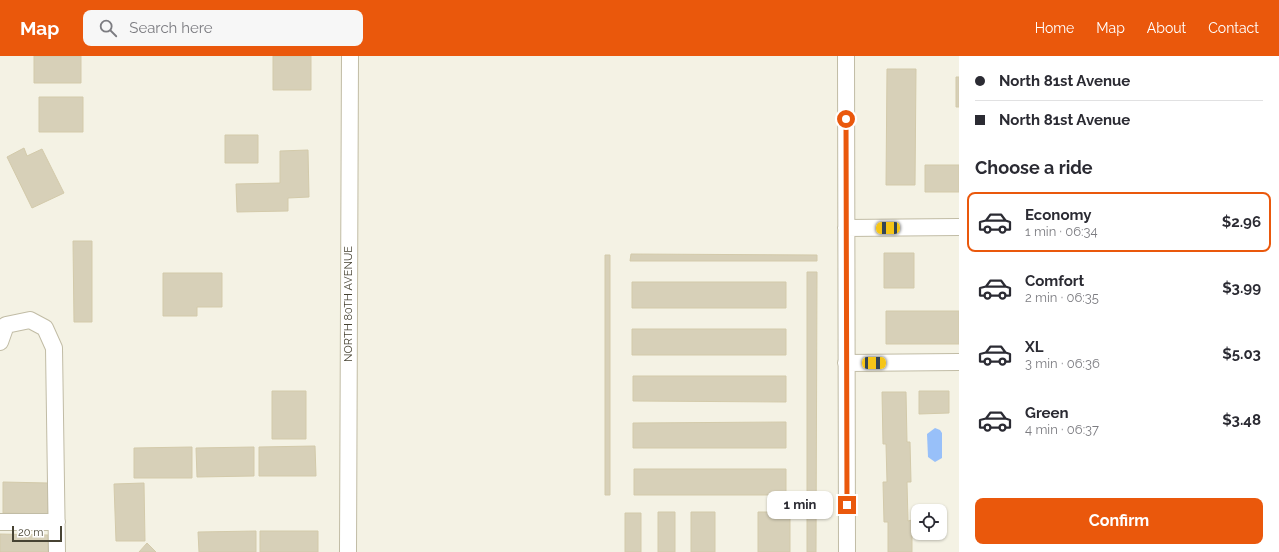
<!DOCTYPE html>
<meta charset="utf-8">
<style>
:root{--surface:#fff;--page:#f7f7f7;--text:#2b2b33;--muted:#7c7c81;--line:#e1e1e2;--accent:#ea580c}
body{margin:0;font-family:Raleway,sans-serif;background:var(--page);color:var(--text);height:100vh;display:flex;flex-direction:column;font-size:15px;white-space:nowrap}
*{box-sizing:border-box;margin:0}
p{font-size:13px;color:var(--muted)}
.icon{flex:none;width:22px;height:22px;fill:none;stroke:currentColor;stroke-width:2;stroke-linecap:round;stroke-linejoin:round}
.map{position:relative;flex:1;overflow:hidden}
.sheet{display:flex;flex-direction:column;background:var(--surface);width:320px}
.sheet>*{flex:none}
.banner{display:grid;align-content:center;height:88px;padding:0 16px;background:var(--surface)}
.buttons{position:absolute;left:911px;top:448px;display:grid;gap:8px}
.buttons a{display:grid;place-items:center;width:36px;height:36px;border-radius:8px;background:var(--surface);box-shadow:0 1px 3px #0004;font-size:20px}
.scale{position:absolute;left:12px;bottom:10px;width:50px;box-sizing:border-box;padding-left:4px;border:2px solid #474333;border-top:0;font-size:11px;line-height:14px;white-space:nowrap;color:#474333;-webkit-text-stroke:3px #fff;paint-order:stroke}
.end{position:absolute;width:18px;height:18px;margin:-9px;border:5px solid #ea580c;background:#fff;box-shadow:0 0 0 2px #fff}
.from{border-radius:50%}
.bubble{position:absolute;height:28px;border-radius:8px;background:var(--surface);box-shadow:0 1px 3px #0004;font-size:13px;font-weight:700;line-height:28px;text-align:center}
.car{position:absolute;width:12px;height:24px;margin:-12px -6px;border-radius:5px;box-shadow:0 0 3px 1px #0007;background:linear-gradient(#f5c518 24%,#345 0 40%,#f5c518 0 76%,#345 0 86%,#f5c518 0)}
.banner b{display:flex;align-items:center;gap:14px;height:38px;font-size:15px}
.banner b+b{border-top:1px solid var(--line)}
.banner i{width:10px;height:10px;background:var(--text)}
ul{padding:0;list-style:none}
li{display:flex;align-items:center;gap:12px;height:60px;margin:0 8px 6px;padding:0 8px;border:2px solid transparent;border-radius:8px}
li div{flex:1}
li b{display:block;font-size:15px}
li em{font-style:normal;font-weight:700}
li.current{border-color:var(--accent)}
li>.icon{width:36px;height:36px;stroke-width:1.5}
h2{padding:0 16px;font-size:18px;line-height:48px}
.button{display:flex;gap:8px;margin-top:auto;padding:8px 16px}
.button a{flex:1;height:46px;border-radius:8px;background:var(--accent);color:#fff;font-size:16px;font-weight:700;line-height:46px;text-align:center}
header{display:flex;align-items:center;gap:24px;box-sizing:border-box;height:56px;padding:0 20px;background:var(--accent);color:#fff}
header strong{font-size:19px}
nav{display:flex;gap:22px;margin-inline-start:auto;font-size:14px}
.search{width:280px;height:36px;background:var(--page);display:flex;align-items:center;gap:10px;box-sizing:border-box;padding:0 14px;border-radius:8px;color:var(--muted);font-size:15px}
main{display:flex;flex:1;min-height:0}
.map>svg:first-child{display:block}
.water{fill:#98c0f9}
.building{fill:#d7d0b8;stroke:#d3caaa}
.lines{fill:none;stroke-linecap:round;stroke-linejoin:round}
.minor-casing{stroke:#c1bca5;stroke-width:18}
.minor{stroke:#fff;stroke-width:16}
.route{stroke:#ea580c;stroke-width:5}
.labels{text-anchor:middle;stroke-width:3;stroke-linejoin:round;paint-order:stroke}
.street-label{font-size:11px;fill:#474333;stroke:#fff}
</style>
<header>
<strong>Map</strong>
<div class="search"><svg class="icon" aria-label="search" viewBox="0 0 24 24"><circle cx="10" cy="10" r="6"/><path d="M15 15l6 6"/></svg>Search here</div>
<nav><a>Home</a><a>Map</a><a>About</a><a>Contact</a></nav>
</header>
<main>
<div class="map">
<svg width="959" height="496" viewBox="0 0 959 496">
<rect width="100%" height="100%" fill="#f4f2e4"/>
<path class="water" d="M935,372L940,374L942,377V402L935,406L928,401L927,378Z"/>
<path class="building" d="M34,0H81V27H34Z
M273,0H311V34H273Z
M887,13H916L915,129H886Z
M956,21H959V51H956Z
M39,41H83V76H39Z
M225,79H258V107H225Z
M24,92L27,100L42,93L64,137L32,152L7,101Z
M308,94L309,141L288,142V155L237,156L236,128L280,127V95Z
M925,109H959V136H925Z
M73,185H92V266H74Z
M884,197H914V232H884Z
M631,198L817,199V205H630Z
M605,199H610V439H605Z
M807,216H817L816,496H807Z
M163,217H222V251H197V260H163Z
M632,226H786V252H632Z
M886,255H959V288H886Z
M632,273H786V299H632Z
M633,320H786V346L633,345Z
M272,335H306V383H272Z
M919,335H949V357L919,358Z
M882,336H906L907,386H910L911,426H907L908,465L912,464V496H888V466H884L883,426H887L886,388H883Z
M786,366V392H633V367Z
M315,390L316,420H259V391Z
M192,391V422H134V392Z
M254,391V420L197,421L196,392Z
M634,413H786V439H634Z
M3,426L48,427V458L3,457Z
M144,427L145,485H116L114,428Z
M658,456H675V496H658Z
M691,456H715V496H691Z
M758,456H790V496H758Z
M625,457H641V496H625Z
M256,475V496H199L198,476Z
M260,475H318V496H260Z
M0,478L48,479V496H0Z
M147,487L156,496H139Z"/>
<g class="lines">
<g class="minor-casing">
<path id="minor" d="M846,0L847,496
M846,172L959,171
M0,286L6,269L30,264L45,272L54,292L57,496
M846,307L959,306
M0,466H57
M348,496L350,0"/>
</g>
<use href="#minor" class="minor"/>
</g>
<g class="lines">
<path class="route" d="M846,63L847,449"/>
</g>
<g class="labels">
<g class="street-label">
<text transform="translate(348 248) rotate(-90)" y="4">NORTH 80TH AVENUE</text>
</g>
</g>
</svg>
<div class="buttons">
<a><svg class="icon" aria-label="locate" viewBox="0 0 24 24"><circle cx="12" cy="12" r="6"/><path d="M12 2v4M12 18v4M2 12h4M18 12h4"/></svg></a>
</div>
<div class="scale">20 m</div>
<i class="end from" style="left:846px;top:63px"></i>
<i class="end" style="left:847px;top:449px"></i>
<div class="bubble" style="left:767px;top:435px;width:66px">1 min</div>
<i class="car" style="left:888px;top:172px;rotate:269deg"></i>
<i class="car" style="left:874px;top:307px;rotate:90deg"></i>
</div>
<section class="sheet">
<div class="banner">
<b><i class="from"></i>North 81st Avenue</b>
<b><i></i>North 81st Avenue</b>
</div>
<h2>Choose a ride</h2>
<ul>
<li class="current"><svg class="icon" aria-label="car" viewBox="0 0 24 24"><path d="M5 17H2v-5l4-1 3-4h7l3 4 3 1v5h-3M9 17h6M6 11h13"/><circle cx="7" cy="17" r="2"/><circle cx="17" cy="17" r="2"/></svg><div><b>Economy</b><p>1 min · 06:34</p></div><em>$2.96</em></li>
<li><svg class="icon" aria-label="car" viewBox="0 0 24 24"><path d="M5 17H2v-5l4-1 3-4h7l3 4 3 1v5h-3M9 17h6M6 11h13"/><circle cx="7" cy="17" r="2"/><circle cx="17" cy="17" r="2"/></svg><div><b>Comfort</b><p>2 min · 06:35</p></div><em>$3.99</em></li>
<li><svg class="icon" aria-label="car" viewBox="0 0 24 24"><path d="M5 17H2v-5l4-1 3-4h7l3 4 3 1v5h-3M9 17h6M6 11h13"/><circle cx="7" cy="17" r="2"/><circle cx="17" cy="17" r="2"/></svg><div><b>XL</b><p>3 min · 06:36</p></div><em>$5.03</em></li>
<li><svg class="icon" aria-label="car" viewBox="0 0 24 24"><path d="M5 17H2v-5l4-1 3-4h7l3 4 3 1v5h-3M9 17h6M6 11h13"/><circle cx="7" cy="17" r="2"/><circle cx="17" cy="17" r="2"/></svg><div><b>Green</b><p>4 min · 06:37</p></div><em>$3.48</em></li>
</ul>
<div class="button"><a>Confirm</a></div>
</section>
</main>
